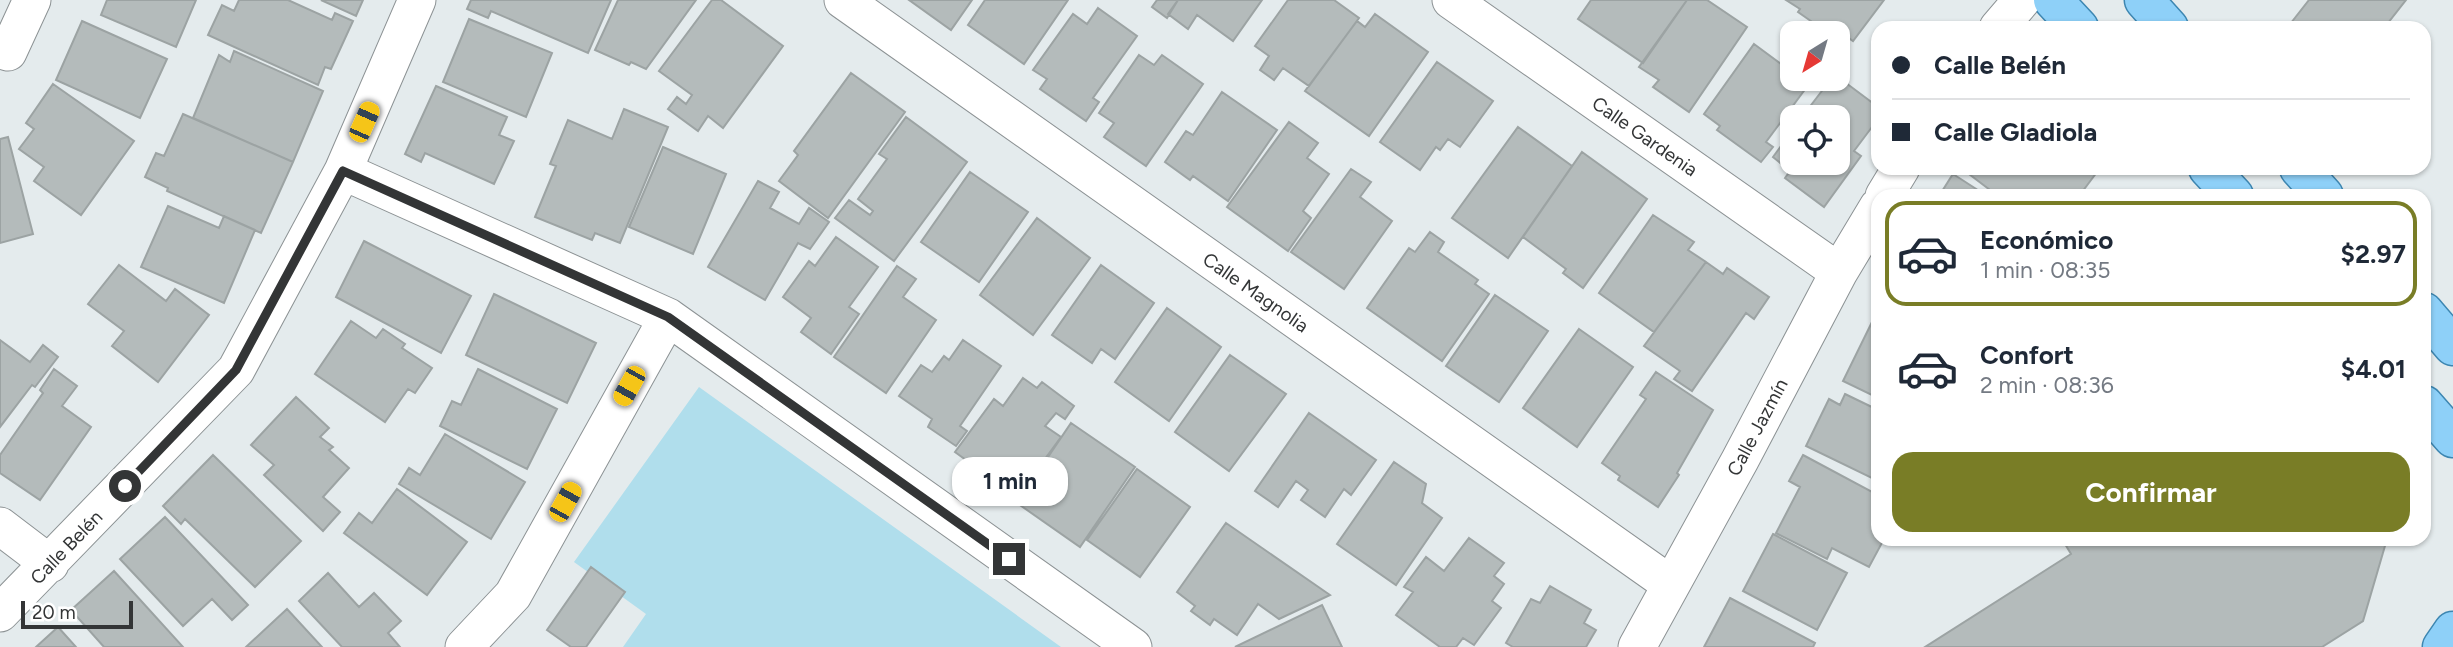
<!DOCTYPE html>
<html lang="es">
<meta charset="utf-8">
<style>
:root{--surface:#fff;--page:#f2f2f3;--text:#1f2937;--muted:#747a83;--line:#e0e1e3;--accent:#797d26}
body{margin:0;font-family:Figtree,sans-serif;background:var(--page);color:var(--text);height:100vh;display:flex;flex-direction:column;font-size:26px;white-space:nowrap}
*{box-sizing:border-box;margin:0}
p{font-size:23px;color:var(--muted)}
.icon{flex:none;width:38px;height:38px;fill:none;stroke:currentColor;stroke-width:2;stroke-linecap:round;stroke-linejoin:round}
.map{position:relative;flex:1;overflow:hidden}
.sheet{position:absolute;left:1871px;top:189px;width:560px;height:357px;display:flex;flex-direction:column;background:var(--surface);border-radius:21px;box-shadow:0 2px 5px #0004}
.sheet>*{flex:none}
.hud{position:absolute;left:1871px;top:21px;width:560px;height:154px;border-radius:21px;box-shadow:0 2px 5px #0004;display:grid;align-content:center;height:154px;padding:0 21px;background:var(--surface)}
.needle{width:46px;rotate:217deg}
.controls{position:absolute;left:1780px;top:21px;display:grid;gap:14px}
.controls a{display:grid;place-items:center;width:70px;height:70px;border-radius:14px;background:var(--surface);box-shadow:0 2px 5px #0004;font-size:35px}
.scale{position:absolute;left:21px;bottom:18px;width:112px;box-sizing:border-box;padding-left:7px;border:4px solid #333536;border-top:0;font-size:19px;line-height:24px;white-space:nowrap;color:#333536;-webkit-text-stroke:5px #fff;paint-order:stroke}
.end{position:absolute;width:32px;height:32px;margin:-16px;border:9px solid #333536;background:#fff;box-shadow:0 0 0 4px #fff}
.from{border-radius:50%}
.bubble{position:absolute;height:49px;border-radius:21px;background:var(--surface);box-shadow:0 2px 5px #0004;font-size:23px;font-weight:700;line-height:49px;text-align:center}
.car{position:absolute;width:21px;height:42px;margin:-21px -10px;border-radius:9px;box-shadow:0 0 5px 2px #0007;background:linear-gradient(#f5c518 24%,#345 0 40%,#f5c518 0 76%,#345 0 86%,#f5c518 0)}
.hud b{display:flex;align-items:center;gap:24px;height:66px;font-size:26px}
.hud b+b{border-top:2px solid var(--line)}
.hud i{width:18px;height:18px;background:var(--text)}
ul{padding:12px 0 0;list-style:none}
li{display:flex;align-items:center;gap:21px;height:105px;margin:0 14px 10px;padding:0 7px;border:4px solid transparent;border-radius:21px}
li div{flex:1}
li b{display:block;font-size:26px}
li em{font-style:normal;font-weight:700}
li.current{border-color:var(--accent)}
li>.icon{width:63px;height:63px;stroke-width:1.5}
.primary-button{display:flex;gap:14px;margin-top:auto;padding:14px 21px}
.primary-button a{flex:1;height:80px;border-radius:21px;background:var(--accent);color:#fff;font-size:28px;font-weight:700;line-height:80px;text-align:center}
.map>svg:first-child{display:block}
.green{fill:#b0deec}
.building{fill:#b4bbbb;stroke:#9ca3a3;stroke-width:2}
.lines{fill:none;stroke-linecap:round;stroke-linejoin:round}
.minor-casing{stroke:#8c9294;stroke-width:39}
.major-casing{stroke:#3d86b1;stroke-width:41}
.minor{stroke:#fff;stroke-width:37}
.major{stroke:#8ed0f8;stroke-width:38}
.route{stroke:#333536;stroke-width:9}
.labels{text-anchor:middle;stroke-width:5;stroke-linejoin:round;paint-order:stroke}
.street-label{font-size:19px;fill:#333536;stroke:#fff}
</style>
<div class="map">
<svg width="2453" height="647" viewBox="0 0 2453 647">
<rect width="100%" height="100%" fill="#e4ebed"/>
<path class="green" d="M699,387L1061,647H623L646,614L574,562Z"/>
<path class="building" d="M107,0H196L176,47L101,15Z
M239,0H288L332,20L335,13L353,21L331,69L325,67L318,85L208,35L222,5L234,11Z
M321,0H363L356,16Z
M471,0H611L588,53L491,11L488,18L467,9Z
M618,0H696L646,69L631,62L629,65L595,50Z
M712,0H721L783,46L723,128L708,116L698,131L668,109L677,97L686,104L692,95L659,71Z
M909,0H972L951,30Z
M985,0H1068L1024,64L968,25Z
M1157,0H1178L1167,18L1152,7Z
M1178,0H1262L1233,41L1197,15L1188,29L1168,14Z
M1288,0H1334L1359,18L1309,86L1283,68L1274,80L1260,70L1269,56L1255,46Z
M1591,0H1687L1643,63L1578,19Z
M1687,0H1707L1747,27L1689,112L1653,87L1659,80L1639,67Z
M1786,0H1884L1853,41L1839,31L1837,33H1828L1798,12L1800,9Z
M2309,0H2406L2384,28H2287Z
M1098,8L1137,36L1093,98L1099,102L1086,121L1040,89L1047,79L1033,70L1073,14L1087,24Z
M1375,14L1428,52L1369,136L1305,91L1357,21L1365,27Z
M469,19L552,53L526,117L443,82Z
M82,21L167,59L140,118L56,80Z
M1754,44L1792,72V79H1802L1809,84L1766,142L1773,147L1761,162L1717,130L1720,126L1704,114Z
M234,51L323,91L293,162L193,118L219,55L230,62Z
M1139,55L1154,65L1162,55L1203,84L1146,166L1104,137L1114,123L1099,113Z
M1437,62L1493,101L1460,147L1448,139L1440,150L1436,147L1420,170L1380,142Z
M851,73L905,112L828,218L779,181L798,155L794,151Z
M1838,77L1878,107V119L1854,151L1861,156L1824,207L1785,178L1790,171L1773,157L1792,131V163H1838V117H1802L1831,79Z
M53,84L134,141L81,215L34,181L44,167L19,149L34,129L26,123Z
M436,86L507,117L499,135L514,141L494,184L425,153L421,162L405,154Z
M1222,92L1277,130L1228,201L1193,176L1190,180L1165,162L1186,131L1193,135Z
M624,109L668,127L620,243L595,233L592,240L535,217L556,166L550,164L568,120L612,139Z
M183,114L293,162L261,233L167,191L168,188L145,177L156,153L164,156Z
M906,117L967,162L894,261L835,218L849,200L870,215L873,211L858,199L887,159L879,154Z
M1289,122L1318,143L1307,158L1329,174L1303,211L1311,218L1288,251L1227,207Z
M1518,127L1572,166L1508,258L1452,218Z
M8,137L33,234L0,243V139Z
M663,147L726,174L693,254L629,227Z
M1582,152L1647,199L1583,288L1563,273L1566,269L1523,237Z
M1961,168H2100L2079,196H1998Z
M1351,169L1371,182L1360,197L1392,221L1344,289L1291,252Z
M970,172L1028,212L979,282L921,242Z
M1953,174L1987,196H1939Z
M758,181L779,192L770,208L799,224L809,208L829,222L810,249L798,243L765,300L708,267Z
M168,206L219,228L224,216L255,230L224,303L141,267Z
M1653,215L1694,242L1688,250L1706,262L1654,332L1599,293Z
M1037,218L1090,258L1033,335L980,295Z
M1430,232L1444,242L1438,252L1478,280L1475,284L1489,294L1442,361L1367,308L1409,248L1415,252Z
M836,237L878,267L849,307L859,314L831,354L801,332L811,318L783,297L809,261L815,266Z
M364,241L471,296L441,353L336,297Z
M1706,262L1723,274L1727,268L1769,297L1754,319L1746,313L1692,391L1674,379L1680,371L1644,346Z
M119,265L166,301L175,289L209,315L158,382L112,346L124,331L88,304Z
M1101,265L1154,303L1115,359L1101,349L1092,363L1052,335Z
M897,266L916,279L903,297L936,320L886,393L834,357Z
M494,294L596,343L567,403L466,355Z
M1495,295L1548,331L1499,402L1446,366Z
M1167,308L1221,347L1169,421L1115,382Z
M1873,320L1878,323V398L1843,381Z
M351,321L376,338L383,329L405,344L402,348L432,368L415,393L408,389L385,422L315,374Z
M1579,329L1633,367L1577,447L1523,408Z
M0,340L30,362L43,345L58,357L35,387L32,385L0,427Z
M963,340L1001,366L960,426L967,431L956,446L928,427L932,419L899,396L921,365L932,372L944,356L949,360Z
M1230,355L1286,394L1229,471L1175,432Z
M54,369L77,386L62,406L91,427L40,500L0,473V455L43,393L40,390Z
M478,369L557,409L527,469L440,426L452,401L461,405Z
M1656,372L1713,410L1677,473L1679,475L1658,507L1618,480L1620,476L1602,463L1646,399L1640,395Z
M1023,378L1037,388L1042,382L1074,406L1065,419L1056,413L1045,426L1061,437L1017,497L955,452L994,399L1003,406Z
M1845,394L1878,410V481L1806,446L1829,399L1840,405Z
M296,397L329,428L320,437L333,447L329,450L349,468L323,497L340,512L323,531L264,475L274,465L251,445Z
M1309,413L1376,460L1351,495L1344,489L1325,517L1301,500L1308,490L1296,481L1278,507L1255,491Z
M1071,423L1135,467L1080,547L1017,503Z
M445,434L525,482L491,539L399,484L409,468L420,475Z
M213,455L301,541L255,587L185,519L181,524L163,506Z
M1803,455L1878,495V539H1884L1869,567L1832,548L1827,559L1776,533L1800,487L1789,481Z
M1394,462L1426,484L1422,503L1442,518L1396,585L1337,544Z
M1137,469L1190,507L1140,577L1087,540Z
M397,489L467,542L427,595L344,533L359,513L372,523Z
M165,517L248,605L232,620L212,599L183,626L120,559Z
M1226,523L1330,595L1279,619L1258,604L1237,635L1214,619L1210,625L1191,611L1195,606L1177,592Z
M1773,534L1847,573L1817,630L1743,591Z
M1469,538L1504,563L1494,576L1504,584L1492,601L1501,608L1474,645L1463,638L1456,647H1440L1396,615L1413,592L1404,587L1426,557L1444,571Z
M2062,539H2387L2363,621L2322,647H1925L2071,554Z
M591,567L625,592L586,647H571L547,630Z
M114,571L183,647H104L71,610Z
M328,573L359,607L374,593L401,621L388,633L400,647H342L299,601Z
M1550,586L1591,610L1584,623L1596,630L1586,647H1513L1506,643L1531,599L1540,603Z
M1730,598L1815,643L1813,647H1704Z
M1322,605L1342,647H1235Z
M287,609L322,647H246Z
M58,627L76,647H36Z"/>
<g class="lines">
<g class="minor-casing">
<path id="minor" d="M843,0L1670,584
M1451,0L1839,272
M1998,28L2022,0
M0,50L8,52L32,0
M343,171L668,317L1133,647
M1884,196L1901,168
M0,526L50,564
M0,613L236,370L343,171L417,0
M464,647L513,595L668,317
M1637,647L1740,460L1839,272L1878,207"/>
</g>
<g class="major-casing">
<path id="major" d="M2053,0L2079,28
M2144,0L2169,28
M2208,168L2234,196
M2299,168L2324,196
M2424,312L2453,346
M2424,405L2453,438
M2442,647L2453,631"/>
</g>
<use href="#minor" class="minor"/>
<use href="#major" class="major"/>
</g>
<g class="lines">
<path class="route" d="M125,486L236,370L343,171L668,317L1009,559"/>
</g>
<g class="labels">
<g class="street-label">
<text transform="translate(1645 136) rotate(35)" y="7">Calle Gardenia</text>
<text transform="translate(1256 292) rotate(35)" y="7">Calle Magnolia</text>
<text transform="translate(1757 427) rotate(-62)" y="7">Calle Jazmín</text>
<text transform="translate(66 547) rotate(-46)" y="7">Calle Belén</text>
</g>
</g>
</svg>
<div class="controls">
<a><svg class="needle" viewBox="-14 -14 28 28"><path d="M0-13l5 13h-10z" fill="#e53935"/><path d="M0 13l5-13h-10z" fill="#747a83"/></svg></a>
<a><svg class="icon" aria-label="locate" viewBox="0 0 24 24"><circle cx="12" cy="12" r="6"/><path d="M12 2v4M12 18v4M2 12h4M18 12h4"/></svg></a>
</div>
<div class="scale">20 m</div>
<i class="end from" style="left:125px;top:486px"></i>
<i class="end" style="left:1009px;top:559px"></i>
<div class="bubble" style="left:952px;top:457px;width:116px">1 min</div>
<i class="car" style="left:364px;top:122px;rotate:24deg"></i>
<i class="car" style="left:629px;top:386px;rotate:209deg"></i>
<i class="car" style="left:565px;top:502px;rotate:29deg"></i>
<div class="hud">
<b><i class="from"></i>Calle Belén</b>
<b><i></i>Calle Gladiola</b>
</div>
<section class="sheet">
<ul>
<li class="current"><svg class="icon" aria-label="car" viewBox="0 0 24 24"><path d="M5 17H2v-5l4-1 3-4h7l3 4 3 1v5h-3M9 17h6M6 11h13"/><circle cx="7" cy="17" r="2"/><circle cx="17" cy="17" r="2"/></svg><div><b>Económico</b><p>1 min · 08:35</p></div><em>$2.97</em></li>
<li><svg class="icon" aria-label="car" viewBox="0 0 24 24"><path d="M5 17H2v-5l4-1 3-4h7l3 4 3 1v5h-3M9 17h6M6 11h13"/><circle cx="7" cy="17" r="2"/><circle cx="17" cy="17" r="2"/></svg><div><b>Confort</b><p>2 min · 08:36</p></div><em>$4.01</em></li>
</ul>
<div class="primary-button"><a>Confirmar</a></div>
</section>
</div>
